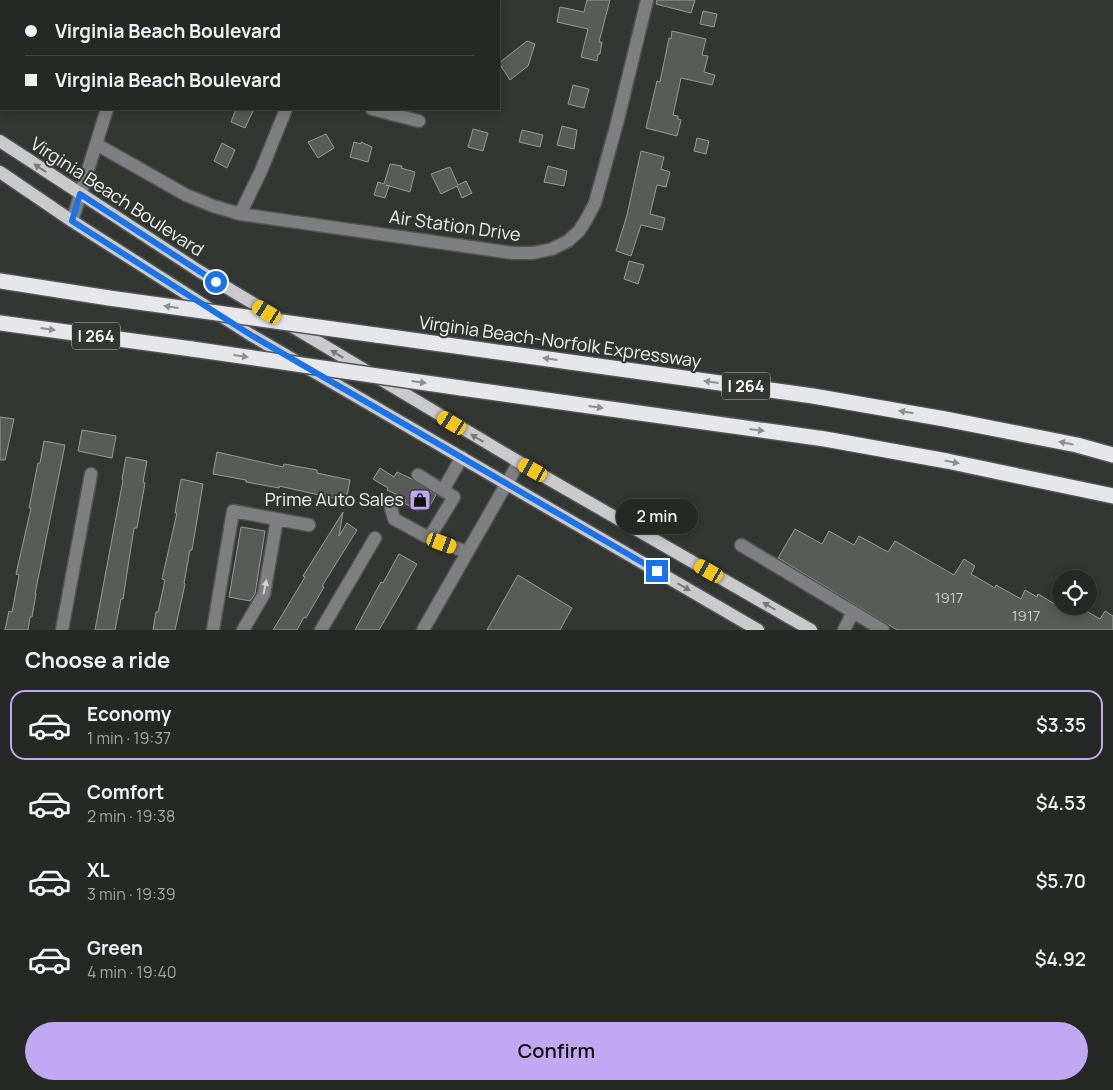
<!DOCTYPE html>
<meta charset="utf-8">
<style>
:root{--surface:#262826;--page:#2e302e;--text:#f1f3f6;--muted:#a4a6a7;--line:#424443;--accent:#c1a8f3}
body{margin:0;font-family:Manrope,sans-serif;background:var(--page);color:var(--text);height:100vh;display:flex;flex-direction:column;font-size:19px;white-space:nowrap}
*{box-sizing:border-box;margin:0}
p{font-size:16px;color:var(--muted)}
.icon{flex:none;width:28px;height:28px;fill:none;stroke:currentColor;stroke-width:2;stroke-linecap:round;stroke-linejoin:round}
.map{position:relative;height:630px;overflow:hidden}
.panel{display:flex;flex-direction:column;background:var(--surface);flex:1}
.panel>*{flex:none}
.top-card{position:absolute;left:0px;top:0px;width:500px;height:110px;box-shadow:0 2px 12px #0003,0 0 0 1px var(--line);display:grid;align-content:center;height:110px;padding:0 25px;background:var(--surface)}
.buttons{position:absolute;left:1052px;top:570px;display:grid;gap:10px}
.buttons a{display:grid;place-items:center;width:45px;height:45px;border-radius:50%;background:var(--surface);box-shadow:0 2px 12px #0003,0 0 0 1px var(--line);font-size:25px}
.end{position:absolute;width:22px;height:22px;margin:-11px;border:6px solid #1a73e8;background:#fff;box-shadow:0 0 0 2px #fff}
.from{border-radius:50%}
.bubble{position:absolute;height:35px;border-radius:18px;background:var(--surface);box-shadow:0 2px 12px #0003,0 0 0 1px var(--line);font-size:16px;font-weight:600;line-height:35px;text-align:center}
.car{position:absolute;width:15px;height:30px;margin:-15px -8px;border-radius:6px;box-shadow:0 0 4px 1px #0007;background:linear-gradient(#f5c518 24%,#345 0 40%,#f5c518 0 76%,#345 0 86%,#f5c518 0)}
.top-card b{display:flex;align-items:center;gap:18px;height:48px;font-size:19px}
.top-card b+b{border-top:1px solid var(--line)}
.top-card i{width:12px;height:12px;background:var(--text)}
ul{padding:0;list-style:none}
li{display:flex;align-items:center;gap:15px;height:70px;margin:0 10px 8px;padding:0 15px;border:2px solid transparent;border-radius:15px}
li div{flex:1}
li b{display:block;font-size:19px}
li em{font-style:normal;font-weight:600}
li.active{border-color:var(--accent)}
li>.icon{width:45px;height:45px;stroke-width:1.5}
h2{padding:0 25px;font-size:22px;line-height:60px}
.primary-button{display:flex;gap:10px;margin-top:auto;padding:10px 25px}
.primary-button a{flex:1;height:58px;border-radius:30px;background:var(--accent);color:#111;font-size:20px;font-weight:600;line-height:58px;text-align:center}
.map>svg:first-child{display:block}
.building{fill:#595b59;stroke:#989b98}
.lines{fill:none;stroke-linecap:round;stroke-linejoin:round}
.minor-casing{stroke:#525552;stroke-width:15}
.major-casing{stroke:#525552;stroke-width:15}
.highway-casing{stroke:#525552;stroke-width:18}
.minor{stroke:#7f7f81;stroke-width:12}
.major{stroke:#cac9cc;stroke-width:12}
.highway{stroke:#e7e6ea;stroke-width:15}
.highway-bridge-casing{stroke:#525552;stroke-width:18;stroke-linecap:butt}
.highway-bridge{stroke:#e7e6ea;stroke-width:15}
.oneway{fill:#777878}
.oneway2{fill:#8d8e8e}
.oneway3{fill:#d1d2d2}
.route{stroke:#1a73e8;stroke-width:6}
.labels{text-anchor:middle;stroke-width:4;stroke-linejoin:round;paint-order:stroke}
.number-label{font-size:15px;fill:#cdcecd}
.shield{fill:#333633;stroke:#babcba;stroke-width:1}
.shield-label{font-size:16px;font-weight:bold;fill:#f4f5f4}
.street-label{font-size:18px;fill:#f4f5f4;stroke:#333633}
.poi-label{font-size:18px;fill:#f4f5f4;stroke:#333633;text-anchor:end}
</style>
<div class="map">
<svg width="1113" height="630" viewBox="0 0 1113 630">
<rect width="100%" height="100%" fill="#333633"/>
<path class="building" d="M587,0H610L599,42H602L600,54H598L597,61L581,57L588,29L557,22L560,7L584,12Z
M657,0H695L691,13L656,4Z
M703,11L717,14L714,27L700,24Z
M672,31L706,39L702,55L708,56L704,72L715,75L712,85L681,78L673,115L678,116V119L681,120L677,136L646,128L657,81L660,82L669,38L671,39Z
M527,41L535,44L528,66L510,80L499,63Z
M573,85L589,89L584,108L568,104Z
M236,109H254L245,128L231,122Z
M562,126L577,130L574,149L557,145Z
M473,129L488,133L483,151L468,147Z
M522,130L543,135L540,147L519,142Z
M326,134L334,148L318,158L308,142Z
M697,138L709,141L706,154L694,151Z
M354,142L361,144V142L372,147L368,162L350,157Z
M222,143L235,150L227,168L214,161Z
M641,151L664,157L661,169L670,172L666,187L657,185L650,214L665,218L662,230L641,225L631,256L616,251L627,215Z
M390,164L402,166L401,168L415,172L410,192L386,185L389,186L385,198L374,195L378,182L384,184Z
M548,166L567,171L564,186L544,182Z
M450,167L458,185L466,181L472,193L462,198L457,186L441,194L431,174Z
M629,261L644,265L638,284L624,279Z
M0,417L14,419L5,460H0Z
M82,430L116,436L112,458L78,451Z
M44,441L65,445L35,594H36L32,617H30L28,630H5L9,611L12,612L19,575L16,574L31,508H29L38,463H40Z
M217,452L283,467L284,464L317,470V473L350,480L346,501L279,486V488L246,482V480L213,474Z
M126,457L147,461L143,482L145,483L137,528H134L123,599H121L115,630H95L123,480L122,479Z
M380,468L394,477L397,472L410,478L436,495L428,509L422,505L418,511L404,503L406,500L400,496L387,490L388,488L373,479Z
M181,479L203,484L192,550H190L184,583L185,584L175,630H153L156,612H158L165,580L162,579L177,513H175Z
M343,512L339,536L347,523L357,530L322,586L324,587L306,618L304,617L297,630H273L305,577L303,576Z
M241,527L265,531L255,594L250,601L229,597Z
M795,529L822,544L829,531L854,545L859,536L888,552L895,541L954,575L964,559L975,566L971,574L995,588L996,585L1021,599L1025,590L1037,597L1038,594L1058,606H1078L1100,619L1105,611L1113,616V630H897L778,558Z
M399,554L417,564L400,594L379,630H355L381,582L383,583Z
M518,575L572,608L560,630H487Z"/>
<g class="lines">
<g class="minor-casing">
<path id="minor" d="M141,1L142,0
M321,1V0
M372,109L419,121
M96,144L186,195L213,206L240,214L513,253H533L552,249L568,241L579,231L586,220L595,203L617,123L647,0
M240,214L261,171L286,109
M72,221L107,109
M418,475L454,497L429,538
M443,490L462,457
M395,502L391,508L394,519L429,538L467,552
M741,545L883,630
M62,630L91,474
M213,630L233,511L309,525
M243,630L264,594L277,519
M321,630L375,538
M423,630L519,462
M844,630L853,612"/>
</g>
<g class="major-casing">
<path id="major" d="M0,141L199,271L519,462L811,630
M0,172L72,221L251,335L758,630"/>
</g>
<g class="highway-casing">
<path id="highway" d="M0,281L109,298
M0,323L192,349
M376,335L813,396L945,419L1077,445L1113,455
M461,388L825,439L947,461L1113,496"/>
</g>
<use href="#minor" class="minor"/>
<use href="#major" class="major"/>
<use href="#highway" class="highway"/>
<g class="highway-bridge-casing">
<path id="highway-bridge" d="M109,298L376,335
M192,349L461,388"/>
</g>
<use href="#highway-bridge" class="highway-bridge"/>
</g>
<defs><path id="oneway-solid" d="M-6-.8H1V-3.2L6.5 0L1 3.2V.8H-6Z" transform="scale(1.25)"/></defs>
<g class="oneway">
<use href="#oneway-solid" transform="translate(40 168) rotate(-147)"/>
<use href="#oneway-solid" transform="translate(337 354) rotate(-149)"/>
<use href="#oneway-solid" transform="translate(477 438) rotate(-149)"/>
<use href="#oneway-solid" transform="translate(684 587) rotate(30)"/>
<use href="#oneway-solid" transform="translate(769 606) rotate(-150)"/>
</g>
<g class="oneway2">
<use href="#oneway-solid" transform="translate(171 307) rotate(-172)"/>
<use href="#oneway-solid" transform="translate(48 329) rotate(8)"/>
<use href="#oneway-solid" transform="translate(241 356) rotate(8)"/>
<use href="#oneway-solid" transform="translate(550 359) rotate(-172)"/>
<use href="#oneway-solid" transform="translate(419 382) rotate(8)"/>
<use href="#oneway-solid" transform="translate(711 382) rotate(-172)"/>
<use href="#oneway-solid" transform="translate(596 407) rotate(8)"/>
<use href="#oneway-solid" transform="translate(906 412) rotate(-170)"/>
<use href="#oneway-solid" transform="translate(757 430) rotate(8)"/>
<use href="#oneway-solid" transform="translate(1066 443) rotate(-169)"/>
<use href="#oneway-solid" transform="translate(952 462) rotate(11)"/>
</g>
<use class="oneway3" href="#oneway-solid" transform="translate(265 587) rotate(-78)"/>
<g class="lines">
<path class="route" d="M216,282L80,194L72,221L251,335L657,571"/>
</g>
<defs>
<g id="shop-square" transform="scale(1.125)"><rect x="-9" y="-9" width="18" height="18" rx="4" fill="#c1a8f3" stroke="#333633"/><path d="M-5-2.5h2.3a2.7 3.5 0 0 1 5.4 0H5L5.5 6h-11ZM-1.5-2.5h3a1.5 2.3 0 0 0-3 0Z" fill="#111"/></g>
</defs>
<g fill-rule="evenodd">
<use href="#shop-square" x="420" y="500"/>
</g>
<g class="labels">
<g class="number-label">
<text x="949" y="603">1917</text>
<text x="1026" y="621">1917</text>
</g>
<g class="shield">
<rect x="72" y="322.5" width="48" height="27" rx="4"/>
<rect x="722" y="372.5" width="48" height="27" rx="4"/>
</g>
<g class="shield-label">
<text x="96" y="342">I 264</text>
<text x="746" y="392">I 264</text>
</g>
<g class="street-label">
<text transform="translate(117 197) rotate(33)" y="6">Virginia Beach Boulevard</text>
<text transform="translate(455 226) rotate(8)" y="6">Air Station Drive</text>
<text transform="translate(560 342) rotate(8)" y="6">Virginia Beach-Norfolk Expressway</text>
</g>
<g class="poi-label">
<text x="404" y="506">Prime Auto Sales</text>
</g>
</g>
</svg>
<div class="buttons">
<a><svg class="icon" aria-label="locate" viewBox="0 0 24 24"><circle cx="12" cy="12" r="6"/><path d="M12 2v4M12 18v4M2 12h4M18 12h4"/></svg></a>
</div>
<i class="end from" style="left:216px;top:282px"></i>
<i class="end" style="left:657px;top:571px"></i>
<div class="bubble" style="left:616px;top:499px;width:82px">2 min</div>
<i class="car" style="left:267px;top:312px;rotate:301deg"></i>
<i class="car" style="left:452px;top:423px;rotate:301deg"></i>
<i class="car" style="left:533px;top:470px;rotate:299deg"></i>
<i class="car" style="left:442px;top:543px;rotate:110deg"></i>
<i class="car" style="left:709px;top:571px;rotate:300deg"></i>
<div class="top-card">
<b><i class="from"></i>Virginia Beach Boulevard</b>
<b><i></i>Virginia Beach Boulevard</b>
</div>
</div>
<section class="panel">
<h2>Choose a ride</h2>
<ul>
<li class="active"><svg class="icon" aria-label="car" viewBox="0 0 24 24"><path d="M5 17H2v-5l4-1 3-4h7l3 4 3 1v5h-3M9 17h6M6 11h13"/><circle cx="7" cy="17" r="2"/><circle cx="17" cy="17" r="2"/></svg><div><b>Economy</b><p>1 min · 19:37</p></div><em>$3.35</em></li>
<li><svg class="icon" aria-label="car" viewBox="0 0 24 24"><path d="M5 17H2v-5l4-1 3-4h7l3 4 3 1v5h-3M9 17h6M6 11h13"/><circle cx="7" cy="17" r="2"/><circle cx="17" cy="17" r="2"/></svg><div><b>Comfort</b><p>2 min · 19:38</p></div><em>$4.53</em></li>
<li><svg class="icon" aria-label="car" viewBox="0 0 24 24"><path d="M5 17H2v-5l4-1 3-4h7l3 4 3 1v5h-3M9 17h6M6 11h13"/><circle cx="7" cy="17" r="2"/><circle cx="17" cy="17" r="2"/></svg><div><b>XL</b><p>3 min · 19:39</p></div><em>$5.70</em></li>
<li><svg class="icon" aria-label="car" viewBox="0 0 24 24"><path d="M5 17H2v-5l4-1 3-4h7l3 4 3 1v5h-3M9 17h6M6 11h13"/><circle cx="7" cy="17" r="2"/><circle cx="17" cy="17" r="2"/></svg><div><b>Green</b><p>4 min · 19:40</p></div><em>$4.92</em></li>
</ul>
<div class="primary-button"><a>Confirm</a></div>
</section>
